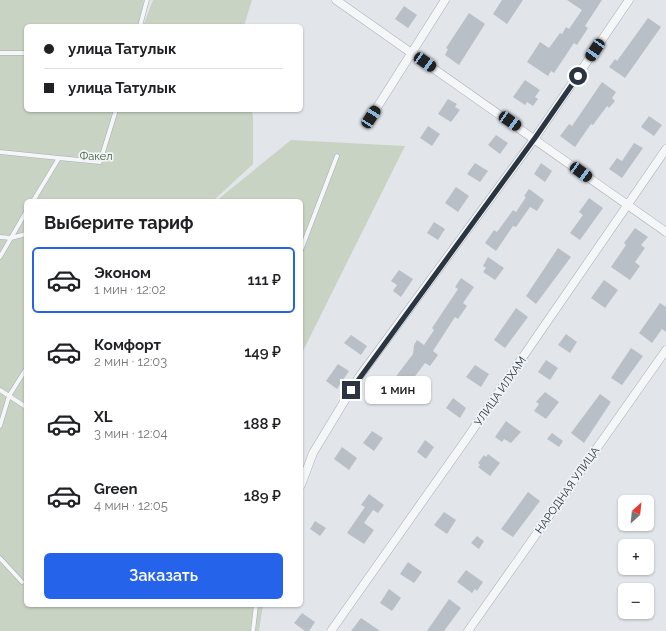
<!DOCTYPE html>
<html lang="ru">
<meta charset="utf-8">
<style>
:root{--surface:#fff;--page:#f6f6f6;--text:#202124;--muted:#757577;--line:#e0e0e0;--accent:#2563eb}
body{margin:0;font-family:Raleway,sans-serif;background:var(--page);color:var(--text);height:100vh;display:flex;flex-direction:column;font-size:15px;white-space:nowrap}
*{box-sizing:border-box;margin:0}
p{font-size:13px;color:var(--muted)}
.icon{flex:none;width:22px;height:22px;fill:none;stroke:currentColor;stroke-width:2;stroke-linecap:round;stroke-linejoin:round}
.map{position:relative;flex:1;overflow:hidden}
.side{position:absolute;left:24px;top:199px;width:279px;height:408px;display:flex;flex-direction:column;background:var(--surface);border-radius:6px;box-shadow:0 1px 3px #0004}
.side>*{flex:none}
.guide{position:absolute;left:24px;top:24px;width:279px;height:88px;border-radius:6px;box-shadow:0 1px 3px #0004;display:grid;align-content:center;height:88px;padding:0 20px;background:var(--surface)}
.needle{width:26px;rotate:27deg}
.buttons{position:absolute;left:618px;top:495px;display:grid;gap:8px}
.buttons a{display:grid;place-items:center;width:36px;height:36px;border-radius:6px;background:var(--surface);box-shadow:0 1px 3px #0004;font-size:20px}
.end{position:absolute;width:18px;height:18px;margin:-9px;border:5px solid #2a3541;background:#fff;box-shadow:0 0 0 2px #fff}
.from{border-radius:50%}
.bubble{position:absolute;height:28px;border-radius:6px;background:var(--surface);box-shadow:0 1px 3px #0004;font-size:13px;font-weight:600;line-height:28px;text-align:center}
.car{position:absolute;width:12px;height:24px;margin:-12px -6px;border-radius:5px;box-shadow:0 0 3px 1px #0007;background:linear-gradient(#222 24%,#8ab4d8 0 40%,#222 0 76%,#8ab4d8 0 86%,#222 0)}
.guide b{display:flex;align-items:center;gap:14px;height:38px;font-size:15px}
.guide b+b{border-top:1px solid var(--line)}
.guide i{width:10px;height:10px;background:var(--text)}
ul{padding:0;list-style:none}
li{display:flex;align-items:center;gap:12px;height:66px;margin:0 8px 6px;padding:0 12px;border:2px solid transparent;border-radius:6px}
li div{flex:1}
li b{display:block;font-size:15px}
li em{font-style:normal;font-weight:600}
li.active{border-color:var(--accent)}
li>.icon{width:36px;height:36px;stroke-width:1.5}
h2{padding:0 20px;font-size:18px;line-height:48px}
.primary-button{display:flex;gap:8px;margin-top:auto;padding:8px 20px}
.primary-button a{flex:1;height:46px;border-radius:6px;background:var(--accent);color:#fff;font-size:16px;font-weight:600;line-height:46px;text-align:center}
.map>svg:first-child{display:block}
.green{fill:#c9d3c3}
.building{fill:#b9bfc6}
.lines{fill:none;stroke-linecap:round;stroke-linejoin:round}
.service-casing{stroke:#a7adb4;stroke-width:5}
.minor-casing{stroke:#a7adb4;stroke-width:9}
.service{stroke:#f4f6f8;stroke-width:4}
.minor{stroke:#f4f6f8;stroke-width:8}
.route{stroke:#2a3541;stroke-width:5}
.labels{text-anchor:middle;stroke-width:3.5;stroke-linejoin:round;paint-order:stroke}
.park-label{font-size:11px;fill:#435c38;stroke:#f1f4f7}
.street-label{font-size:11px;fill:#2a3541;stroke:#f1f4f7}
</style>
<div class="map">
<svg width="666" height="631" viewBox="0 0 666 631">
<rect width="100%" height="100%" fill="#e2e6ea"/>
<path class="green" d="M0,0H144L139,26H26V110H251L253,115V164L213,201H26V605H263L259,631H0Z
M153,0H252L244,26H143Z
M291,140L405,146L301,355V201H216Z"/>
<path class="building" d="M502,0H523L507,24L493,14Z
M567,0H602L585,26L588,28L577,45L574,43L554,73L551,71L548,76L527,62L540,42L549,48L560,33L562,34L566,27L569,29L582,10Z
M404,6L417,15L408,28L395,19Z
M469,13L485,24L459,65L445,55L448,49L446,48Z
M648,18L661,27L625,78L609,67L615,59L617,61Z
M525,80L540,90L535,97L538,99L533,106L527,102L525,105L513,97Z
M602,82L616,92L612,98L615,101L609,108L607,106L593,125L591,124L575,147L560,136L569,124L572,126Z
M448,99L457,104L455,107L460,110L451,122L438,114Z
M649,116L662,125L654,136L641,127Z
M428,126L440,134L432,146L420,138Z
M496,135L508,143L500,154L488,145Z
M634,143L643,148L622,178L609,169L617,158L622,161Z
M475,163L488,171L480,182L467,174Z
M541,163L552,171L545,182L534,174Z
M456,187L469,196L458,212L445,203Z
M529,189L544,200L537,211L530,207L516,227L513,226L496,251L485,243L494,230L497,232L513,210L516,212L526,197L524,196Z
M589,198L603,208L580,240L570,233L583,215L579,212Z
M434,222L445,229L438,240L427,233Z
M635,228L648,237L641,245L645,248L635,262L640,266L630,280L611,267L626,245L624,243Z
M558,248L571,257L536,304L526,296Z
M488,257L504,268L495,280L483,272L486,268L483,266Z
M399,270L413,279L401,297L393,291L397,285L391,281Z
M461,278L474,287L463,303L467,306L458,319L455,317L433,351L438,355L430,366L425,363L397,400L385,391L413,354L414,345L417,340L424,345L434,330L432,328L458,289L455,287Z
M604,280L618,290L605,308L591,298Z
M660,303L666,307V332L662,329L652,343L639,333Z
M516,308L528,317L505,348L494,340Z
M566,334L577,342L570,353L558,345Z
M351,335L367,346L361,355L344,343Z
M631,348L643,356L622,385L611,378Z
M546,360L558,368L550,380L538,372Z
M338,364L349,371L337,389L326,381Z
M475,365L489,374L481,387L466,377Z
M545,392L559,402L546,419L534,411L539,404L536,402Z
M600,394L611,402L584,443L571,433Z
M453,398L466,408L460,418L446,408Z
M506,421L521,432L511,443L504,439L502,442L495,437Z
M372,431L383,438L374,451L363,443Z
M552,433L563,441L559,447L547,439Z
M425,440L434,447L426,459L417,452Z
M342,447L357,458L349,470L334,459Z
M488,454L500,463L490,476L478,467L480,465L478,463L484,455L486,457Z
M528,492L540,501L513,537L501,529Z
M369,494L384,505L378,513L373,510L364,523L374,530L364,544L347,533L365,507L361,505Z
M444,512L456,520L447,534L434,525Z
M315,521L326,528L320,536L310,529Z
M477,536L484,541L479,549L471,543Z
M408,562L422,572L414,583L400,574Z
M466,570L483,582L477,591L475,589L472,593L457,582Z
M389,589L401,598L392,611L380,603Z
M449,599L461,608L444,631H427Z
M302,613L315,622L309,631H305L294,623Z
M361,618L380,631H351Z"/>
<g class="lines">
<g class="service-casing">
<path id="service" d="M140,26L147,0
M0,53H26
M0,152L59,158
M33,201L59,158L100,162L116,110
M0,237L11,238L26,212
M301,250L337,156
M0,257L11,238L26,234
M0,390L26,407
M0,426L9,396L26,369
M0,558L22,582
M253,631L256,605"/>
</g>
<g class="minor-casing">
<path id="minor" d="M336,0L666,232
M371,117L445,0
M301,485L313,453L359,377L535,138L629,0
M331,631L465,441L666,149
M468,631L666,350"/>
</g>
<use href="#service" class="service"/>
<use href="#minor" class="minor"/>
</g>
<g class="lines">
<path class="route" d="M351,390L535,138L578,76"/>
</g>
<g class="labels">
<g class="park-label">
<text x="96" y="160">Факел</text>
</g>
<g class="street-label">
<text transform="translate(500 391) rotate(-55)" y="4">УЛИЦА ИЛХАМ</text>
<text transform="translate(567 490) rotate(-55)" y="4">НАРОДНАЯ УЛИЦА</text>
</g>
</g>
</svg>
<div class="buttons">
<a><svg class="needle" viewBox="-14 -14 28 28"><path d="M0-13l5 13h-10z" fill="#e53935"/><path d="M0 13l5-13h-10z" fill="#757577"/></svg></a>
<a>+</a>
<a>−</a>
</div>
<i class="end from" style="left:578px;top:76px"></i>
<i class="end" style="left:351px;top:390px"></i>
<div class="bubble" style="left:365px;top:376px;width:66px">1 мин</div>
<i class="car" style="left:595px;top:50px;rotate:214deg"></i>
<i class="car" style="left:425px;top:62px;rotate:125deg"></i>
<i class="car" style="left:371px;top:117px;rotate:33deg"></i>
<i class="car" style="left:510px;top:121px;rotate:125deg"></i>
<i class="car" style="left:581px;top:172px;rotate:126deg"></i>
<div class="guide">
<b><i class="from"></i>улица Татулык</b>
<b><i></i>улица Татулык</b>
</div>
<section class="side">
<h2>Выберите тариф</h2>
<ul>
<li class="active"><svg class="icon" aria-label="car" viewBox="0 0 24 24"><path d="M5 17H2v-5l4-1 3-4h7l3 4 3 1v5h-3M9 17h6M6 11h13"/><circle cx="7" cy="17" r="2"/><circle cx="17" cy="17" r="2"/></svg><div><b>Эконом</b><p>1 мин · 12:02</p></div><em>111 ₽</em></li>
<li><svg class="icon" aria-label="car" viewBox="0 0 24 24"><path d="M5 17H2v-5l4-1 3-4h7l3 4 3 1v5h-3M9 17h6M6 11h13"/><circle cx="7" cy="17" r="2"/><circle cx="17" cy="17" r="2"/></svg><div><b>Комфорт</b><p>2 мин · 12:03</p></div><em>149 ₽</em></li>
<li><svg class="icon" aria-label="car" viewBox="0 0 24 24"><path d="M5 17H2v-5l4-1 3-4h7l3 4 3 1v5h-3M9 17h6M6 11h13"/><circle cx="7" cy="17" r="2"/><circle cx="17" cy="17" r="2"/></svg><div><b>XL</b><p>3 мин · 12:04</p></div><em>188 ₽</em></li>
<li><svg class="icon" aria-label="car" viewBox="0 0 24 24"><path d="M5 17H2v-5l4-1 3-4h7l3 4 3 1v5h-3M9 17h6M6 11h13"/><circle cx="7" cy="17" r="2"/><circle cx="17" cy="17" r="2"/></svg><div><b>Green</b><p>4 мин · 12:05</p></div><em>189 ₽</em></li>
</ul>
<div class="primary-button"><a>Заказать</a></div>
</section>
</div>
